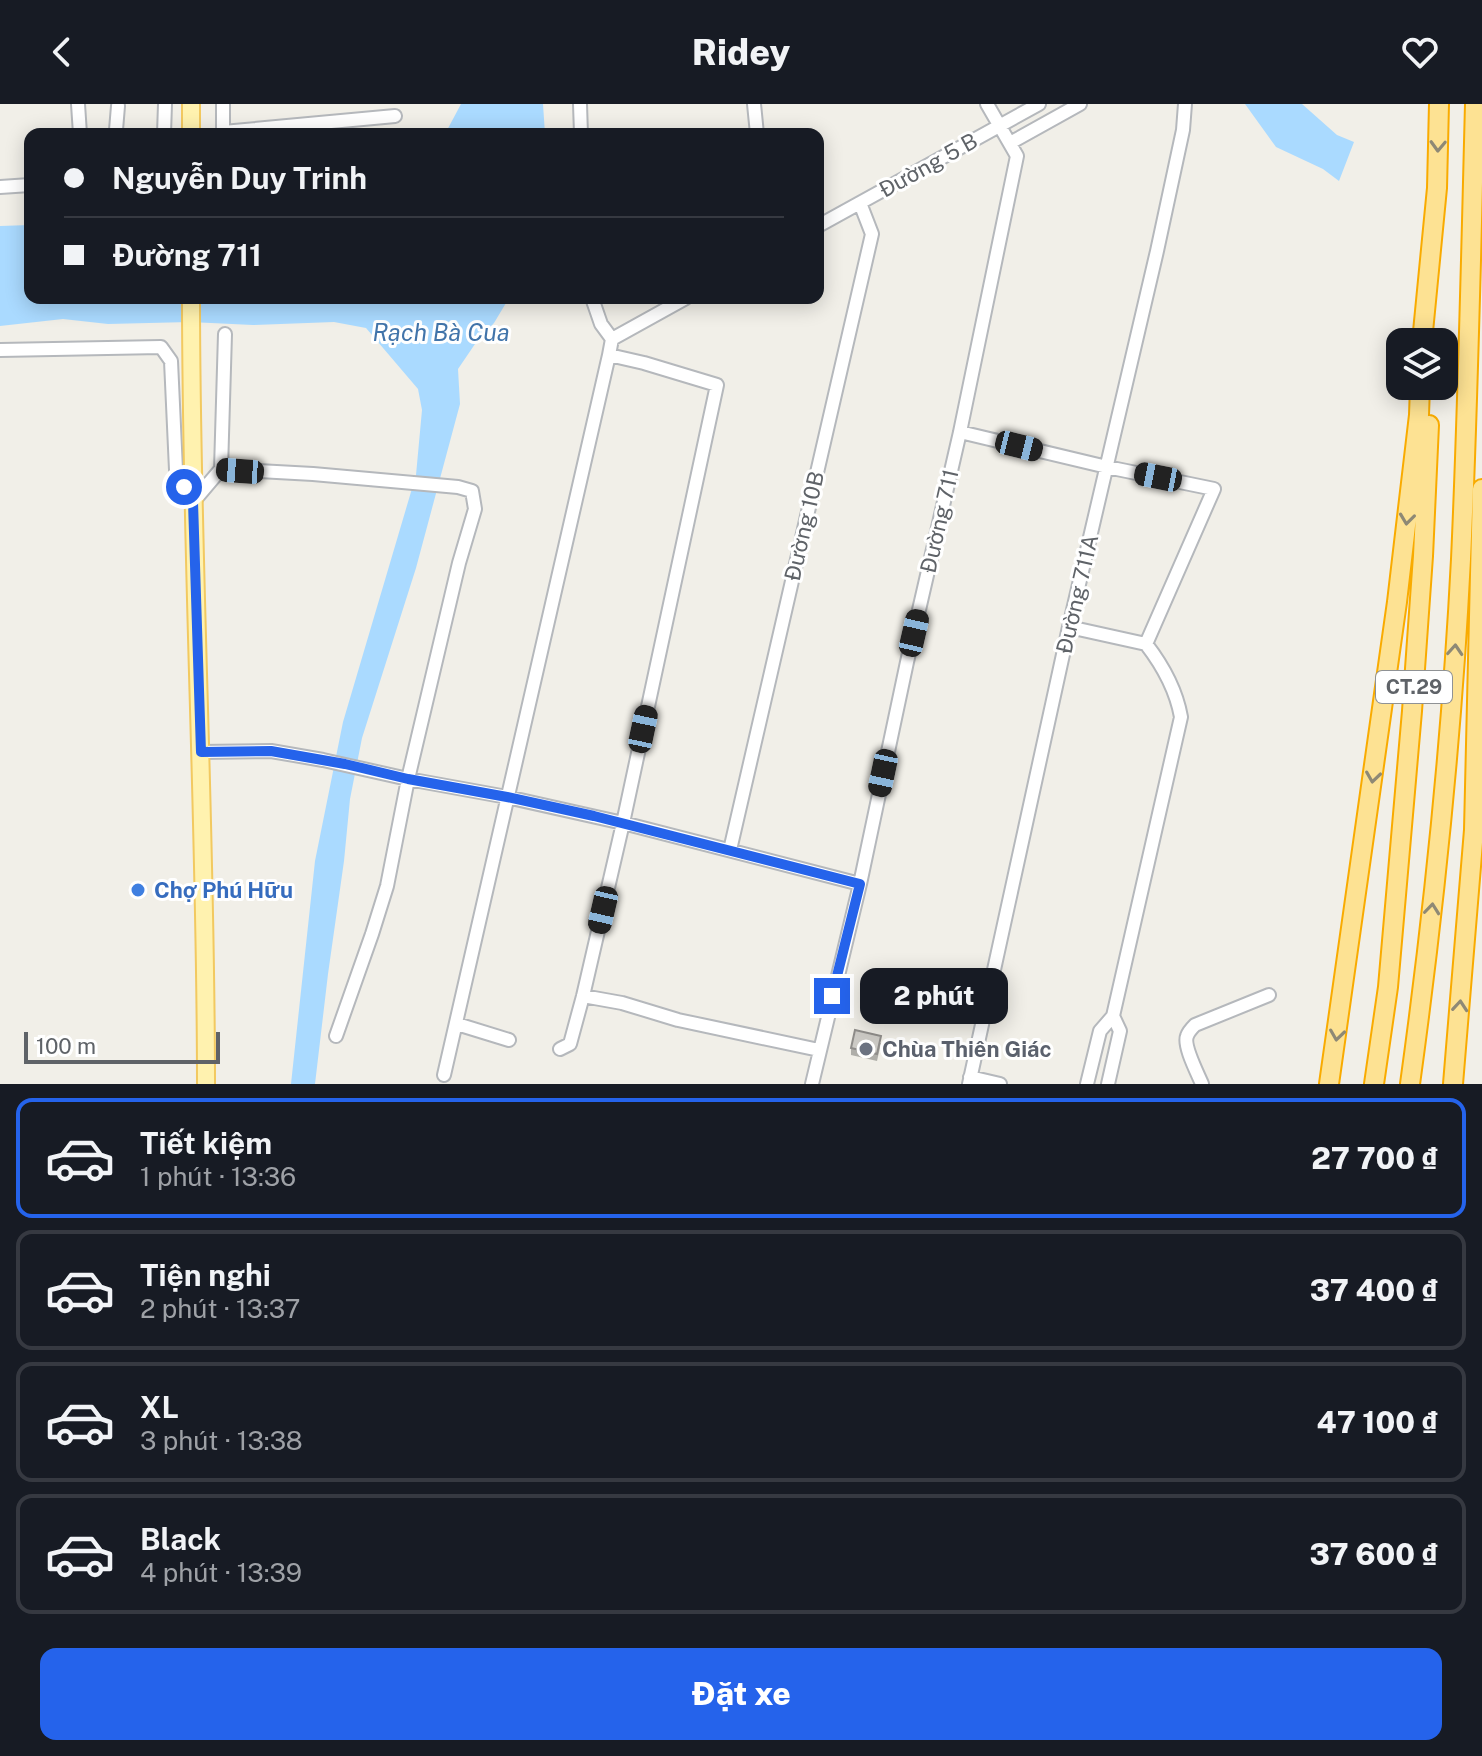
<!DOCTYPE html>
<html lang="vi">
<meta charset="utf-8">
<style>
:root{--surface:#171b24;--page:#242831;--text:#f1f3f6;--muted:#9ea1a6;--line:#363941;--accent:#2563eb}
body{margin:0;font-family:"Public Sans",sans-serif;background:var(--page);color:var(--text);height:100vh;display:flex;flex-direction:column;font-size:30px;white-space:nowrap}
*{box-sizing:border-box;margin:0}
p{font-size:26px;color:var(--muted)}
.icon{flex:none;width:44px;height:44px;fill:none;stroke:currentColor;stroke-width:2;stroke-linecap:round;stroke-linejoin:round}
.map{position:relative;height:980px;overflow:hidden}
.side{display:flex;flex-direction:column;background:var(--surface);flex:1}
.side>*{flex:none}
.guide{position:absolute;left:24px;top:24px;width:800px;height:176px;border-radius:16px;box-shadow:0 4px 20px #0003;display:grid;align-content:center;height:176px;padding:0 40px;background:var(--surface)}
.controls{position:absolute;left:1386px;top:224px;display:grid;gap:16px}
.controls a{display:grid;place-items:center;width:72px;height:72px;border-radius:16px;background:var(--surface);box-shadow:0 4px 20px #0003;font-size:40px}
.scale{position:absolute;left:24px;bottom:20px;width:196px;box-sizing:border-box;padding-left:8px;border:4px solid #5f6368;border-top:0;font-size:22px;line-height:28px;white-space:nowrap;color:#5f6368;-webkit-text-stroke:6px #fff;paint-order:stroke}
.end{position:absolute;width:36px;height:36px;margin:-18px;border:10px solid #2563eb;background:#fff;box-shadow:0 0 0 4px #fff}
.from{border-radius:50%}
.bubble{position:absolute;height:56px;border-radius:16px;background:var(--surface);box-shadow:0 4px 20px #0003;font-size:26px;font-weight:800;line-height:56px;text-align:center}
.car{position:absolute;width:24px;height:48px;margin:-24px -12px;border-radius:10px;box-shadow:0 0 6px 2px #0007;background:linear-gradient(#222 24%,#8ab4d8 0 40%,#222 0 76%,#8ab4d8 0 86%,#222 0)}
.guide b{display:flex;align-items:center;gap:28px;height:76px;font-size:30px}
.guide b+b{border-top:2px solid var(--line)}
.guide i{width:20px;height:20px;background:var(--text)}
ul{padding:14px 0 0;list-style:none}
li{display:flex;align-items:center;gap:24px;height:120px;margin:0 16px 12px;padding:0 24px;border:4px solid var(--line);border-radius:16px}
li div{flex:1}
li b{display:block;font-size:30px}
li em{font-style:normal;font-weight:800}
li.selected{border-color:var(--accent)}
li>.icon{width:72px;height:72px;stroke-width:1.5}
.action{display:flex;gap:16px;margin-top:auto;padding:16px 40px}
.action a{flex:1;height:92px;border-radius:16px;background:var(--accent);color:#fff;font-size:32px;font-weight:800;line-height:92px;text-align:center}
header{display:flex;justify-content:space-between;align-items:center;height:104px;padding:0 40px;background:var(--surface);font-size:36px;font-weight:800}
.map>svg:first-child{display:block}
.water{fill:#aadaff}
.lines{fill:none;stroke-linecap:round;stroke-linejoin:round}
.minor-casing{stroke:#b5b8bc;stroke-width:16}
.major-casing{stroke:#f2c960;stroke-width:20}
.highway-casing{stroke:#f9ab00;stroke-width:22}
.minor{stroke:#fff;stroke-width:12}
.major{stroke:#fff2af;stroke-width:16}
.highway{stroke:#fde293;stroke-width:18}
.wall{fill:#afaea9}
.building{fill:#cccac5;stroke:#8f8d8a;stroke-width:2}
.oneway{stroke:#8e8975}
.route{stroke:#2563eb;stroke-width:10}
.shop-dot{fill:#3f7fe0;stroke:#fff;stroke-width:3}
.worship-dot{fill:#6b7280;stroke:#fff;stroke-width:3}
.labels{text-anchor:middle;stroke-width:6;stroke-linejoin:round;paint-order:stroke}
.shield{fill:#fff;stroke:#8f9295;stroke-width:2}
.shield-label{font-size:20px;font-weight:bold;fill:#5f6368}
.street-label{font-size:22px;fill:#5f6368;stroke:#fff}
.shop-label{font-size:22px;font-weight:bold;fill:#366cbe;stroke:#fff;text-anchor:start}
.worship-label{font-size:22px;font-weight:bold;fill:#5b616d;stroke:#fff;text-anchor:start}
.water-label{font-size:24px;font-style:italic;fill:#4174aa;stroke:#fff}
</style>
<header><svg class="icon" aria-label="back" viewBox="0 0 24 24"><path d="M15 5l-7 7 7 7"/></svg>Ridey<svg class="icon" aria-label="heart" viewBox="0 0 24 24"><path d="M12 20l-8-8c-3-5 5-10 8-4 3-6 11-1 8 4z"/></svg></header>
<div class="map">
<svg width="1482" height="980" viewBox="0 0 1482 980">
<rect width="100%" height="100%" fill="#f1efe8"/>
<path class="water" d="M461,0H543L545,30H445Z
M1245,0H1302L1337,31L1354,38L1339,77L1323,65L1276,43Z
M30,121V194H509L494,219L475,240L458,265L460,300L416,464L362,634L350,695L344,757L328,870L315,980H291L315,757L343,618L416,371L422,306L418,285L366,224L334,218L253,221L190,218L108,220L63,215L0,222V122Z"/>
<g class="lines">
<g class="minor-casing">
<path id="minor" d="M78,0L80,30
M580,0L581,30
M754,0L757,30
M116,26L118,2
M223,28L395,12
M164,30L165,0
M223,30V0
M1010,39L1080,0
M0,83L30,81
M818,122L1039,0
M592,194L601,220L612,235
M612,235L686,194
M0,246L161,243L171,257L176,366L193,398L221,365L225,230
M960,328L1107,363L1214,385L1146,540
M221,365L313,370L458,383L472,387L475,405L459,459L408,675L387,782L372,830L336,932
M1069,523L1146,540C1163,562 1176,585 1181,613L1113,912L1120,927L1108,980
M201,648L271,647L323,656L408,675L507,693L623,719L860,780
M730,746L872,130L860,99
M583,892L622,899L678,916L819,946
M457,920L509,936
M560,945L570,940L583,892L623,719L717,281L644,259L609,251L612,235
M444,971L609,251
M970,973L1000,980
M812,980L860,780L907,558L960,328L1017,52L987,0
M969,980L1069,523L1157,147L1183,26L1185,0
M1087,980L1100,927L1113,912
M1202,980C1198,970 1183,942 1187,932C1188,929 1193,923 1195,921L1269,891"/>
</g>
<g class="major-casing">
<path id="major" d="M191,0V30
M191,194C191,456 206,718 206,980"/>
</g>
<g class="highway-casing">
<path id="highway" d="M1422,238L1437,84L1439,0
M1329,980L1397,498L1419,311L1420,282
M1374,980L1388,883L1412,607L1423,452L1429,321
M1410,980C1434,806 1452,631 1461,455C1468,303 1471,152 1475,0
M1453,980L1474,726L1482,385"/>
</g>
<use href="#minor" class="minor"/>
<use href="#major" class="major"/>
<use href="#highway" class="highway"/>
</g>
<path class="wall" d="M881,939L877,957L851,951V944Z"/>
<path class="building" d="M855,926L881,932L877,950L851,944Z"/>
<defs><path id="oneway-chevron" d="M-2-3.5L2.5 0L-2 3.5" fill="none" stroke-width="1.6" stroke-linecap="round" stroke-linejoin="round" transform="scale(2)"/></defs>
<g class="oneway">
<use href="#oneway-chevron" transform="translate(1438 42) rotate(92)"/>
<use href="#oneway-chevron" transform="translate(1407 415) rotate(97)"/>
<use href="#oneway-chevron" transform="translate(1455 546) rotate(-86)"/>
<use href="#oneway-chevron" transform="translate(1373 673) rotate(98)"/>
<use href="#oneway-chevron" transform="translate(1432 805) rotate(-84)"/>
<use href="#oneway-chevron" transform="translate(1460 902) rotate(-85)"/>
<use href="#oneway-chevron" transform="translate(1337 931) rotate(98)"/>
</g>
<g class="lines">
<path class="route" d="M184,383L193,398L201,648L271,647L345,660L408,675L507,693L594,712L860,780L832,892"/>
</g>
<circle class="shop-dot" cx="138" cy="786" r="8"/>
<circle class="worship-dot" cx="866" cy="945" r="8"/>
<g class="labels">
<rect class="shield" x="1376" y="567" width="76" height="32" rx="6"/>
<g class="shield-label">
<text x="1414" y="590">CT.29</text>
</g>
<g class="street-label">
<text transform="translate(928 61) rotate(-29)" y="8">Đường 5 B</text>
<text transform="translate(939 417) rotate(-77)" y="8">Đường 711</text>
<text transform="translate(804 422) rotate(-77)" y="8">Đường 10B</text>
<text transform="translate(1077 490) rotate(-77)" y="8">Đường 711A</text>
</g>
<g class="shop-label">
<text x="154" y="794">Chợ Phú Hữu</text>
</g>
<g class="worship-label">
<text x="882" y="953">Chùa Thiên Giác</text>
</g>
<g class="water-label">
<text x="441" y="237">Rạch Bà Cua</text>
</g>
</g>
</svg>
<div class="controls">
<a><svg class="icon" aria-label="layers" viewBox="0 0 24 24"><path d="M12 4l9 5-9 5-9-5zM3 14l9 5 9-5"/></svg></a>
</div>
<div class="scale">100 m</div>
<i class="end from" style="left:184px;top:383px"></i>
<i class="end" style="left:832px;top:892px"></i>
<div class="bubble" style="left:860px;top:864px;width:148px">2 phút</div>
<i class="car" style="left:1019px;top:342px;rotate:104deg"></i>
<i class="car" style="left:240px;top:367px;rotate:274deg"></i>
<i class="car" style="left:1158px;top:373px;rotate:281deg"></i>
<i class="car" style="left:914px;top:529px;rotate:13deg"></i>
<i class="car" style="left:643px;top:625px;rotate:12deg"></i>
<i class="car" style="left:883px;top:669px;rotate:192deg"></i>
<i class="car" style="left:603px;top:806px;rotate:193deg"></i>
<div class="guide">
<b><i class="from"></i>Nguyễn Duy Trinh</b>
<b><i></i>Đường 711</b>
</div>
</div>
<section class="side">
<ul>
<li class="selected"><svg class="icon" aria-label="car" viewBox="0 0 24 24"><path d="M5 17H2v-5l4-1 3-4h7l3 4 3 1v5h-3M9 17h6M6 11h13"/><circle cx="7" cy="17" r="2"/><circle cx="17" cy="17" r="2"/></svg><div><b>Tiết kiệm</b><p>1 phút · 13:36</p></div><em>27 700 ₫</em></li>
<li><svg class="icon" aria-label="car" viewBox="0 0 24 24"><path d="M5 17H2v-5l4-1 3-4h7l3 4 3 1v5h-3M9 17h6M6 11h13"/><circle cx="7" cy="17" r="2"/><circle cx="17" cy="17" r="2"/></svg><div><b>Tiện nghi</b><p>2 phút · 13:37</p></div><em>37 400 ₫</em></li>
<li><svg class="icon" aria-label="car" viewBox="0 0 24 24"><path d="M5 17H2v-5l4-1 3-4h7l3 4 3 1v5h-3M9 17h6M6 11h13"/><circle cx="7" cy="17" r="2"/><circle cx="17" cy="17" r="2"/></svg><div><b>XL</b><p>3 phút · 13:38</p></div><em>47 100 ₫</em></li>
<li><svg class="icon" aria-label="car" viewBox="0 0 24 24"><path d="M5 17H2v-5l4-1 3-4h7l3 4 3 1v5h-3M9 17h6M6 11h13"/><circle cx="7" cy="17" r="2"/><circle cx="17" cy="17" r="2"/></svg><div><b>Black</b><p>4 phút · 13:39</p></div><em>37 600 ₫</em></li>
</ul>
<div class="action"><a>Đặt xe</a></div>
</section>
